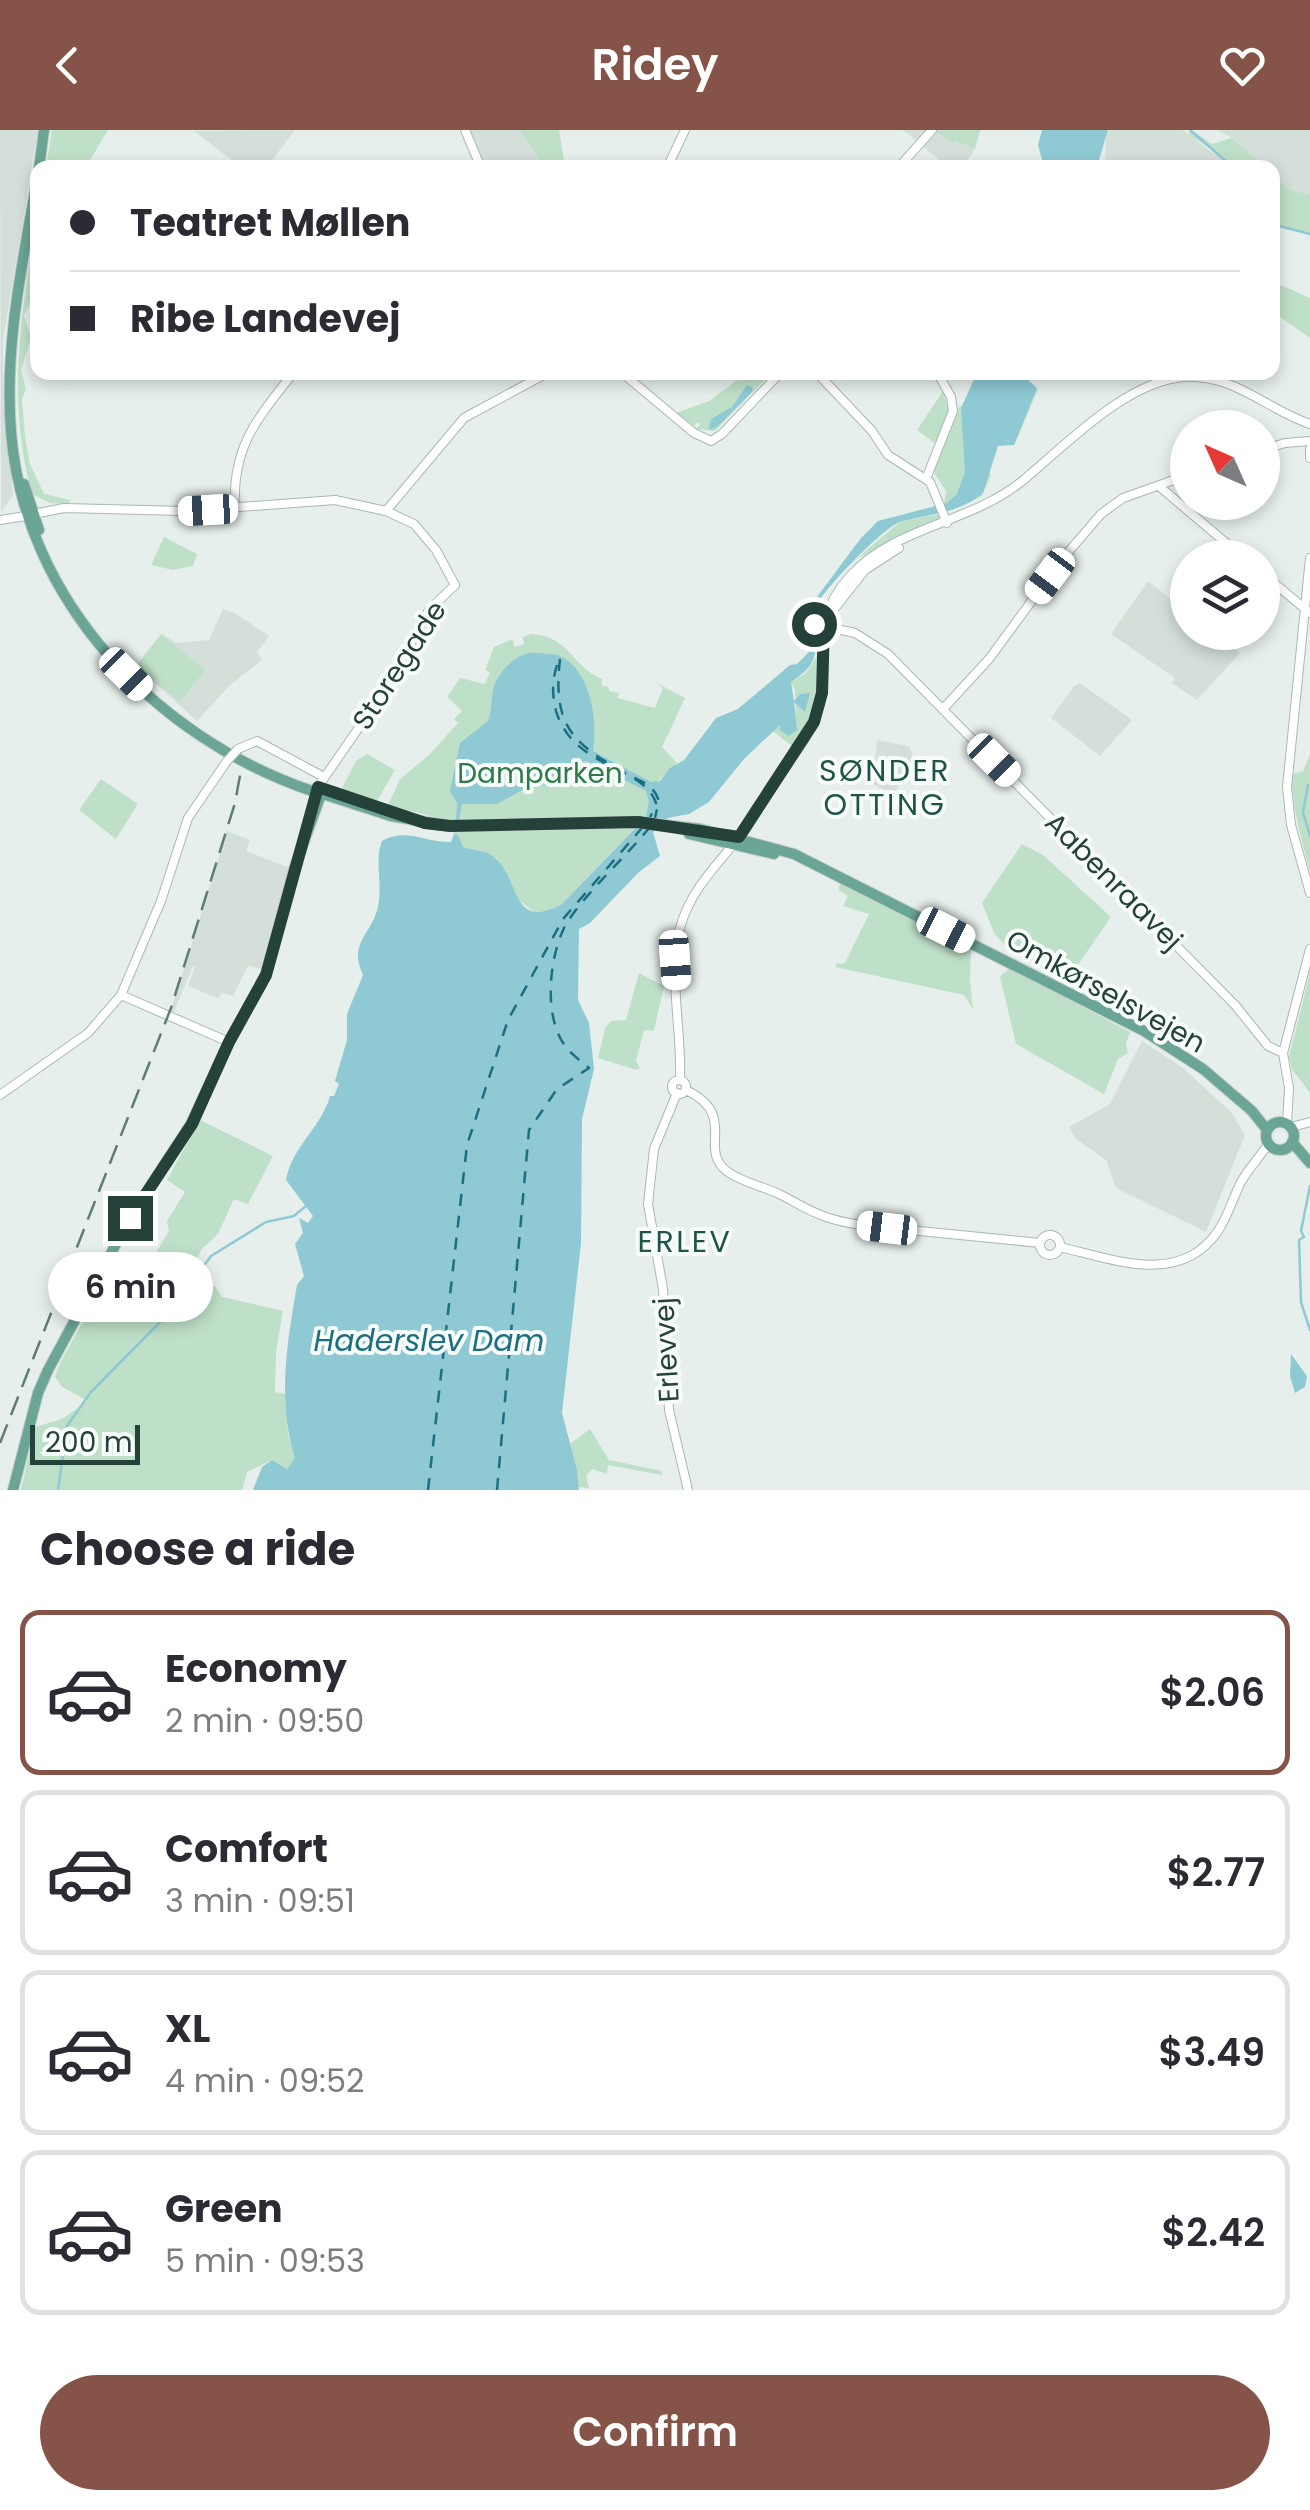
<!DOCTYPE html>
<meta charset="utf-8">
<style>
:root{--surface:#fff;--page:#f7f7f7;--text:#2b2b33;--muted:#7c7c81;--line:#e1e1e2;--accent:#855347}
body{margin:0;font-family:Poppins,sans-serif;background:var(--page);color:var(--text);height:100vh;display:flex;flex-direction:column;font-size:38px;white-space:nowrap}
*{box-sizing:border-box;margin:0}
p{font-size:32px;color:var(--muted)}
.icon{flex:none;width:55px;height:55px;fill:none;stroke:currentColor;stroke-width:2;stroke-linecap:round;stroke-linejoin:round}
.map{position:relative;height:1360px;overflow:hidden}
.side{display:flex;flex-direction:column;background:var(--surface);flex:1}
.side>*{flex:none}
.hud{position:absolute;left:30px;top:30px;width:1250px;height:220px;border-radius:20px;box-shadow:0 5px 15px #0003;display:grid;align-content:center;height:220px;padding:0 40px;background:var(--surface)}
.needle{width:65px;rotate:315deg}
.buttons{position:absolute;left:1170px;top:280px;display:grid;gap:20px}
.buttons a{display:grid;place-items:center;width:110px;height:110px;border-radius:50%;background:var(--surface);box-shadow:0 5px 15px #0003;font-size:50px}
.scale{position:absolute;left:30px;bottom:25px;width:110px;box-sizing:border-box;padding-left:10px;border:5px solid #24423a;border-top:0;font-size:28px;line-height:35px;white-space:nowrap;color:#24423a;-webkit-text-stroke:8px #f7fbf9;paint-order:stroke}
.end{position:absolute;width:45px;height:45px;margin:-22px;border:12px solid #24423a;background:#fff;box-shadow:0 0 0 5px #fff}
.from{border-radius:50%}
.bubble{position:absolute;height:70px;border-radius:35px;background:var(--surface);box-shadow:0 5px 15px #0003;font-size:32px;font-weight:600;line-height:70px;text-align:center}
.car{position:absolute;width:30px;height:60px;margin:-30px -15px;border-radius:12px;box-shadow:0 0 8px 2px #0007;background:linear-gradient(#fff 24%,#345 0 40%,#fff 0 76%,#345 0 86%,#fff 0)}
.hud b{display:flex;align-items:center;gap:35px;height:95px;font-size:38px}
.hud b+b{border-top:2px solid var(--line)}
.hud i{width:25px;height:25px;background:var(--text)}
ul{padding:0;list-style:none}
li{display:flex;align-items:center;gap:30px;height:165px;margin:0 20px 15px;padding:0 20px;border:5px solid var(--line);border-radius:20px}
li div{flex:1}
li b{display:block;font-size:38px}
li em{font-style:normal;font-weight:600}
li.on{border-color:var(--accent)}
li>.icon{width:90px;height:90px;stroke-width:1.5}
h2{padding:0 40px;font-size:45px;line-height:120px}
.action{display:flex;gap:20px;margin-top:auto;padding:20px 40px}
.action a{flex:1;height:115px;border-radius:60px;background:var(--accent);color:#fff;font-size:40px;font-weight:600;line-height:115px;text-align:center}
header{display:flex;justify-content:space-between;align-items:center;height:130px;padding:0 40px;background:var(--accent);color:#fff;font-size:45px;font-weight:600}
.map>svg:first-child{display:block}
.built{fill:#d4dfda}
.green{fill:#bfe0c8}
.water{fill:#8ec9d4}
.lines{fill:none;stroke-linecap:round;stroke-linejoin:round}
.stream{stroke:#8ec9d4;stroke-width:2.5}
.ferry{stroke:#1c6f80;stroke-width:2.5;stroke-dasharray:12 10;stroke-linecap:butt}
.minor-casing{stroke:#a8b8b2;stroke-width:10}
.major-casing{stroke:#c2cac8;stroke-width:12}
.minor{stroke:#fff;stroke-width:8}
.major{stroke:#6aa596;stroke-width:10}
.rail{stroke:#5f7d75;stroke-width:2.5;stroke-dasharray:20 10;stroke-linecap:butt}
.minor-bridge-casing{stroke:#a8b8b2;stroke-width:10;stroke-linecap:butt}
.minor-bridge{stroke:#fff;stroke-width:8}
.route{stroke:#24423a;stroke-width:12}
.labels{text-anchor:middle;stroke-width:8;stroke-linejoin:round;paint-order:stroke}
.street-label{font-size:28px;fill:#24423a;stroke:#f7fbf9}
.park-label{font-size:28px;fill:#2d7a4b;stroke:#f7fbf9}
.neighbourhood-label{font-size:30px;letter-spacing:2.5px;fill:#1f5548;stroke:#f7fbf9}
.water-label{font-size:30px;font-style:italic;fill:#1c6f80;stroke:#f7fbf9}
</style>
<header><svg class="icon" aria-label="back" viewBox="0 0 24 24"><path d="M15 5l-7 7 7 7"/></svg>Ridey<svg class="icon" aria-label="heart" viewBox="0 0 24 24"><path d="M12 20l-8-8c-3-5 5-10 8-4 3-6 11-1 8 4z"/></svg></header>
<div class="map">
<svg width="1310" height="1360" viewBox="0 0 1310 1360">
<rect width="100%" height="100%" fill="#e6efeb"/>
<path class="built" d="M0,0H38L3,210V273L13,365L1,382Z
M295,0L266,38L241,37L194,1Z
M470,0H520L545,37H486Z
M903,0H981L972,24L962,38L948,37Z
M1109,0H1183L1213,23L1221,25L1233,38H1105L1106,7Z
M1217,0H1310V65L1288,59L1273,44L1272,38L1266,37L1232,8Z
M1148,451L1187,482L1188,502L1214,503L1240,523L1197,570L1172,553L1175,548L1111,504Z
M223,479L236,484L269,506L257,522L262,530L230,555L197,591L136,536L162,504L176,513L209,510Z
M1080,553L1132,590L1100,626L1051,588L1074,556Z
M877,610L909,616L912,623L917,648L900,646L898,658L892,664L873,654Z
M227,701L250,710L246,721L290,738L263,839L248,836L233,866L222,863L218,868L188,856L195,837L193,836L173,884L170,883Z
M1142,911L1183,938L1232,983L1245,1005L1206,1102L1116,1058L1106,1030L1076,1009L1069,997L1110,974Z"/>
<path class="green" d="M52,0H108L86,37H46Z
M520,0H559L565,37H545Z
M939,0H980L975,19L955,10L952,13L937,2Z
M1192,0L1212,14L1232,8L1266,37H1233C1224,24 1203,15 1188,4Z
M1273,44L1288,59L1310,65V104L1273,96Z
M37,89L35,152L37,158L24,186L31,207L21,240L26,259L22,269L25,307L30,334L44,364L70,370L69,374L50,373L32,364C6,270 21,183 37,89Z
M1281,155L1310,168V208L1273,182V166Z
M747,243H771L715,301L696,299L700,295L698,292L694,296L676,283L709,271Z
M1024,250L1038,259L1015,314L997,315L986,338L991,345L982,366L953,379L944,374L946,361L935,344L934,337L959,277Z
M943,261L949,282L936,314L917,300Z
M940,384V391L856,429L901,391Z
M164,407L197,424L193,436L173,440L151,435Z
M161,504L205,540L180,572L136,536Z
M531,504C570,506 571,536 602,549V556L609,557V561L619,563L618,568L655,578L663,558L655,552L685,568L662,617L677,633L656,653L646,686L562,774L547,782L535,783L519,770L496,728L462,717C444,681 424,685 387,677L400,649L429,625L458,593L454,589L462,581L447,567L460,548L485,554L490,542L485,540L494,517L512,509L515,517L524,514L523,507Z
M819,523C819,559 816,587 794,618L773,601L780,595L788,605L796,600L795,560L791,552L806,543Z
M367,624L395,640L375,674L340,662L356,631Z
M1310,625V741C1301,709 1292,678 1292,644L1303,641Z
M101,649L138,674L116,709L79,680Z
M1022,714L1043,725L1111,787L1066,852L1008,819L994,803L982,773Z
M840,752L971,819L970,851L973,879L964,865L835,837L836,834L845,833L869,784L843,776L848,766L839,760Z
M1010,838L1130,902L1126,913L1128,923L1118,929L1104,964L1016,914L1000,846Z
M1310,842V963L1292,939L1289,927Z
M639,843L664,856L654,901L644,900L636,931L640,938L636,940L598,928L605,898L611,891L626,890Z
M200,990L273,1026L248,1074L234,1069L218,1104L201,1120L189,1147L203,1156H215L222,1167L283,1181L276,1222L275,1262L285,1264L288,1305L296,1328L287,1339L272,1330L247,1342L242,1360H21L35,1297L62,1289L88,1271L62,1257L55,1247L61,1231L100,1161L102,1148L131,1165L169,1101L167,1091L185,1062L167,1050Z
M590,1299L609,1330L662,1341V1345L608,1335L607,1344L592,1339L586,1346L589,1358L579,1357L570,1314Z"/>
<path class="water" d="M1042,0H1108L1097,37H1044L1038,15Z
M977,243H1031L1029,251L1037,258L1014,315L998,316L983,363C960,383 930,384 902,391C884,396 822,461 814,479C810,514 829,528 791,552L794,571L800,564L810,563L805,582L794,572L797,600L789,606L780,600V595L744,629L709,672L689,684L668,688L653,702L660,726L638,743L590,793L579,799L578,870L589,893L594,939L582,989L581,1113L562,1283L577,1340L579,1360H253L262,1337L272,1330L287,1339L295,1328C277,1271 287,1213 297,1155L304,1146L295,1114L303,1103L299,1088L308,1093L313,1086L286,1050C292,1016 322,997 330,966H334L339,954L335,951L347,910V884L363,845C348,812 371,806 378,777C383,754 374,730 382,711C406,697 427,713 451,712L454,704L458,705L463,717C472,721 486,720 494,727C521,750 511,802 562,774L646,687L649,672L646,661L587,631L579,632L559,651L558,657L555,653L524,659L497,674H462L459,690L456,691L457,673L450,661L460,613L488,591C494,576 489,560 499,546C508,532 522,521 539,523C546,524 555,523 562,527C591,542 598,592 593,621L651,652L660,651L670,638L684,630L716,588L738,579L790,535L797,534L812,519L807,495L811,475L861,408L878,391L947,373L957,364L965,342L961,278Z
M747,255L753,258L752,262L717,297L709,300L711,289L732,277Z
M1291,1224L1307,1246L1305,1257L1295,1263L1290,1246Z"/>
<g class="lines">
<path class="stream" d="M1190,0L1234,38
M1272,94L1310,104
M1308,655L1303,682L1310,706
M1310,1056L1301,1101L1304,1107L1299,1110L1301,1172L1310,1200
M58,1360L67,1296L91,1262L172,1180L211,1126L266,1092L294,1086L306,1076"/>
<path class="ferry" d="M560,529C552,598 574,615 631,646C645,653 654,656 659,671L654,692
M557,535C552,551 552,565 556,581C574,640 644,635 656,673L650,688
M428,1360L467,1015L508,890L563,789L642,698
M497,1360L529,1000L557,959L589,938C581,931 572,925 566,917C543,888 549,829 564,798C580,768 626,727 649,698"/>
<g class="minor-casing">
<path id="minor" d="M465,0L481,38
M667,38L685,0
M898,38L932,0
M621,242L694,303L711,311L722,304L781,242
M816,242L872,301L888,325L930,352L947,393
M1310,319V328
M1262,320L1285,313L1310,311
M926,349L953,281L951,267L937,242
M1160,357L1244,428
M235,378C232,316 257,289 294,242
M386,381L464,288L549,242
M33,384L64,378L184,381L335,370L386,381L414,394L436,420L455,455L429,480L386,558L318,657
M0,390L26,386
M1310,428L1287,657L1291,695L1310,763
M1262,443L1310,483
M831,483L865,440L899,418
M814,494L855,503L888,524L1235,875L1268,916L1283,923
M943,579L989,529L1064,427L1101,384L1123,368L1188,345
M238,619L257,611L324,647
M121,865L229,912
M680,949C682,900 668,846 680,798C690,760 718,734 742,704C753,690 760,674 769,659C784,636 804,615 815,589C837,535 803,498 850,446C894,397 970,393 1021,352C1065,316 1126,251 1184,247C1235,244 1266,279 1310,294
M672 957a7 7 0 1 1 14 0a7 7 0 1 1-14 0Z
M686,960C740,986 696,1019 728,1042C742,1052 761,1056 777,1063C794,1071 808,1081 826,1087C852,1096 882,1097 909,1100C953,1104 997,1109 1040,1113
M677,963L654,1019L648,1074L663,1159L669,1280L688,1360
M0,965L88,903L121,865L161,771L188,688L227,631
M1287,994L1289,958L1283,923L1310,819
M1291,997L1310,992
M1040 1115a10 10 0 1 1 20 0a10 10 0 1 1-20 0Z
M1060,1117C1112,1129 1180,1157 1218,1101C1228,1086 1233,1068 1241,1052C1249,1038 1260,1027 1268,1014"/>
</g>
<g class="major-casing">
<path id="major" d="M39,38L44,0
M38,44C23,130 4,215 11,302C24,470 156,608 312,661
M24,354L39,400
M326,665L391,686L450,696L638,692L700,699L794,724L1144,901L1203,939L1252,981L1267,1000
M689,704L774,724
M1266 1006a14 14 0 1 1 28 0a14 14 0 1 1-28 0Z
M1292,1012L1310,1033
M13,1360L38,1263L48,1240L130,1088L191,994L229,912L266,845L294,739L323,659"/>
</g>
<use href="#minor" class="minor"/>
<use href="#major" class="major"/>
<path class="rail" d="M0,1313L171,878L235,673L241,640"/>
<g class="minor-bridge-casing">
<path id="minor-bridge" d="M227,631L238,619"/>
</g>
<use href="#minor-bridge" class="minor-bridge"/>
</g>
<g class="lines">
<path class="route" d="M130,1088L192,994L229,912L266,845L318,657L425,693L450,696L638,692L739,707L814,592L822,563L824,494H814"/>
</g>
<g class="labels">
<g class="street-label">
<text transform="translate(399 535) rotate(-57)" y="10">Storegade</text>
<text transform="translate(1114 751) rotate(45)" y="10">Aabenraavej</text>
<text transform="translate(1106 861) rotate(29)" y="10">Omkørselsvejen</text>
<text transform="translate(666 1220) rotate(-93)" y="10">Erlevvej</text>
</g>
<g class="park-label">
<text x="540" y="653">Damparken</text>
</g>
<g class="neighbourhood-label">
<text x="885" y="651">SØNDER<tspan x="885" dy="34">OTTING</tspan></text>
<text x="685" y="1122">ERLEV</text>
</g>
<g class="water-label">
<text x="429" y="1221">Haderslev Dam</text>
</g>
</g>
</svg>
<div class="buttons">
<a><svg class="needle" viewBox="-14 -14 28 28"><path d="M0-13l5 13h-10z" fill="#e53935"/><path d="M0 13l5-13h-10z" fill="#7c7c81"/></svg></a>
<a><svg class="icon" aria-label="layers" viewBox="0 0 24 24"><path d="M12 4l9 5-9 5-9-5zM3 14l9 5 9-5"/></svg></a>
</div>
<div class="scale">200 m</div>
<i class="end from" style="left:814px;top:494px"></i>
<i class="end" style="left:130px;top:1088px"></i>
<div class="bubble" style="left:48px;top:1122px;width:165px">6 min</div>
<i class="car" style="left:208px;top:380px;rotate:267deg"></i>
<i class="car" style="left:1050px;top:446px;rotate:217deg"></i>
<i class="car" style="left:126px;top:544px;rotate:135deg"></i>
<i class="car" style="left:994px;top:630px;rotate:135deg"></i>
<i class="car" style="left:946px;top:800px;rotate:117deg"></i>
<i class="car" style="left:675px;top:830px;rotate:176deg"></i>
<i class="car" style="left:887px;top:1098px;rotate:277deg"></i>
<div class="hud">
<b><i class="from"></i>Teatret Møllen</b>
<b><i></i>Ribe Landevej</b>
</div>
</div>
<section class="side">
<h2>Choose a ride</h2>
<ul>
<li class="on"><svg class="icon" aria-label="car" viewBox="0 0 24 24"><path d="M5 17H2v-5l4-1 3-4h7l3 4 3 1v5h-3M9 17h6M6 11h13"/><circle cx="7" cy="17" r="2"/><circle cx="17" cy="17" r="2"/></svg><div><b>Economy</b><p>2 min · 09:50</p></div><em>$2.06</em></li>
<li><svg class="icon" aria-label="car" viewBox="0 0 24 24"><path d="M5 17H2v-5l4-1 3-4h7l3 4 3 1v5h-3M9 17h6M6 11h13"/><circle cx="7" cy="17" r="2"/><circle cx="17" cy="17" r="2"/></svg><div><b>Comfort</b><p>3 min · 09:51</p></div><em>$2.77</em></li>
<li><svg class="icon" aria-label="car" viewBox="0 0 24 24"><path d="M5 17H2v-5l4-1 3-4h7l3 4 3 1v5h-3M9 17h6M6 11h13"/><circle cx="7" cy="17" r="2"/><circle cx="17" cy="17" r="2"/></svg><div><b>XL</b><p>4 min · 09:52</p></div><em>$3.49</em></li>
<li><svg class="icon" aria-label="car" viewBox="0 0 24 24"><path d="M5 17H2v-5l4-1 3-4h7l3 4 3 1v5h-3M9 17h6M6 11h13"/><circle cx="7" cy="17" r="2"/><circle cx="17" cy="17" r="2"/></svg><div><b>Green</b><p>5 min · 09:53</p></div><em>$2.42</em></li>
</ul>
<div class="action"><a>Confirm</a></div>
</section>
